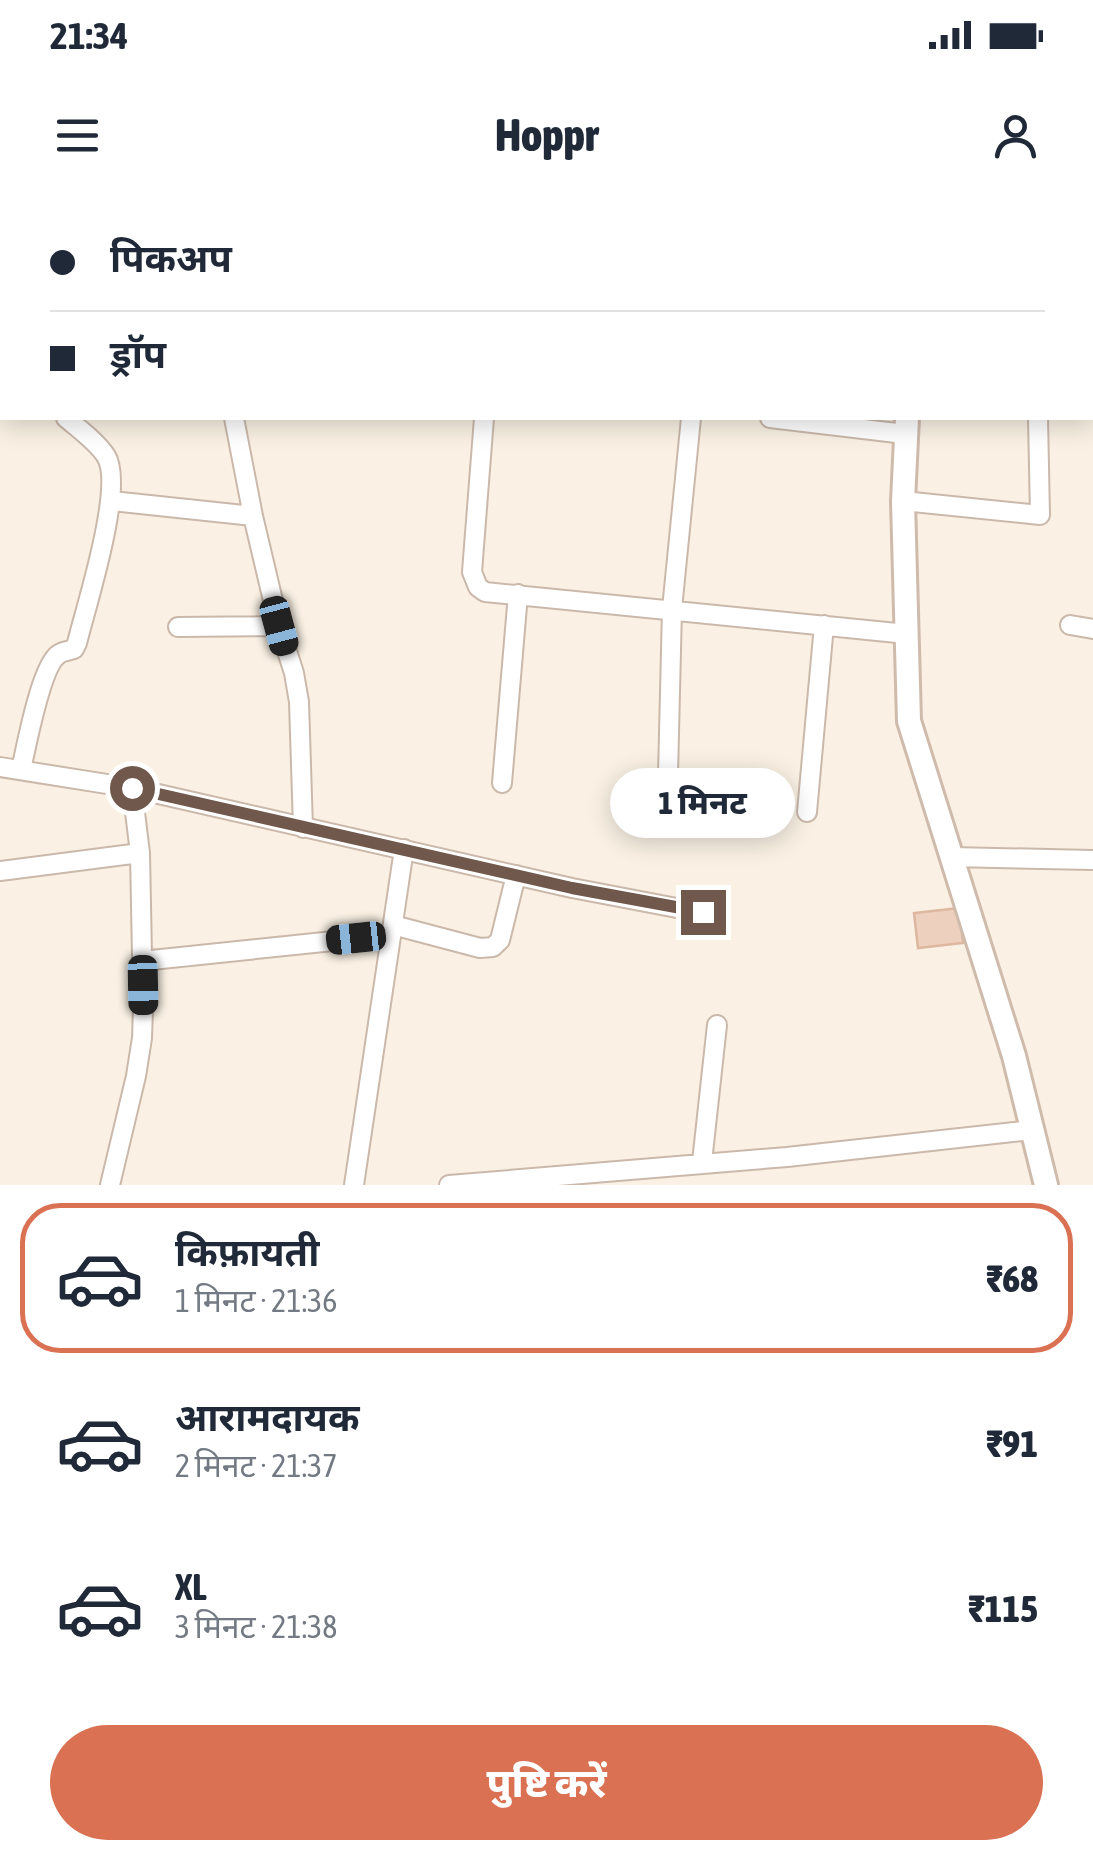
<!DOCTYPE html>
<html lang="hi">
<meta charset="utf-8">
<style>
:root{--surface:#fff;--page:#f2f2f3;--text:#1f2937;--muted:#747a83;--line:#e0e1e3;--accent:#da7153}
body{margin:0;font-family:"Asap Condensed","Noto Sans Devanagari",sans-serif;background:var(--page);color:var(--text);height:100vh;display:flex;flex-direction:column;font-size:38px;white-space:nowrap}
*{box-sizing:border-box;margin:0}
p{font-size:32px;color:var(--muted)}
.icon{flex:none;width:55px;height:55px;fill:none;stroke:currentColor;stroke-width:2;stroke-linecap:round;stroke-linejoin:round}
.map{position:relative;height:985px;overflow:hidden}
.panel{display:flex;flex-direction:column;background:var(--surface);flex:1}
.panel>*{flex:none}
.guide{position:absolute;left:0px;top:0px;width:1095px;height:220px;box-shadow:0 5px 25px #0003;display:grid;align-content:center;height:220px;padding:0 50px;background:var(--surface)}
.end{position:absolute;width:45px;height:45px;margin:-22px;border:12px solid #70594c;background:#fff;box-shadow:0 0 0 5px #fff}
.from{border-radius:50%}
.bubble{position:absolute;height:70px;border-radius:35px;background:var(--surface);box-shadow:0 5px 25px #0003;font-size:32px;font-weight:800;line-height:70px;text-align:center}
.car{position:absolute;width:30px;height:60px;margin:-30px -15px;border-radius:12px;box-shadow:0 0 8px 2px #0007;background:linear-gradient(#222 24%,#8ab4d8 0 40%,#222 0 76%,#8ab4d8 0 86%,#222 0)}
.guide b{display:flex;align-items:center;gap:35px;height:95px;font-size:38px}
.guide b+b{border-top:2px solid var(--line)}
.guide i{width:25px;height:25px;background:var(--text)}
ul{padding:18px 0 0;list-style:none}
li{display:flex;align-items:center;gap:30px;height:150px;margin:0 20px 15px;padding:0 30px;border:5px solid transparent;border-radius:40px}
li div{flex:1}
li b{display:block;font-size:38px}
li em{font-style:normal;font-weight:800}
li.current{border-color:var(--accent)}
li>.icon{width:90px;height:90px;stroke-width:1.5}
.button{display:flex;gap:20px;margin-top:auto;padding:20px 50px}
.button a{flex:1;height:115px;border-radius:60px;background:var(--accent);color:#fff;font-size:40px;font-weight:800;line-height:115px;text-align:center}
.status{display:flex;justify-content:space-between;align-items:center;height:70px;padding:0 50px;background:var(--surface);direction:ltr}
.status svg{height:28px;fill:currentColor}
header{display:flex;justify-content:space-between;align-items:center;height:130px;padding:0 50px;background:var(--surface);font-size:45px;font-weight:800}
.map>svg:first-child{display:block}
.building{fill:#edd0be;stroke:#deb7a0;stroke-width:2.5}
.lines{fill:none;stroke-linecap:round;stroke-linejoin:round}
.street-casing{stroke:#cab9ab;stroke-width:22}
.secondary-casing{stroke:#cfbbac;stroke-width:28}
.street{stroke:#fff;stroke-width:18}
.secondary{stroke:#fff;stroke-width:22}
.route{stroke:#70594c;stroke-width:12}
</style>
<div class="status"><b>21:34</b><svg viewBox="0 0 49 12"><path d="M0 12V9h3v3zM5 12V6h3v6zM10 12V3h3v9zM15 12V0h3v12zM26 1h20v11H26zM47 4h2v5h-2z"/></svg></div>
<header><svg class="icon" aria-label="menu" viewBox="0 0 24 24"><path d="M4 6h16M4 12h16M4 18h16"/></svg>Hoppr<svg class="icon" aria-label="person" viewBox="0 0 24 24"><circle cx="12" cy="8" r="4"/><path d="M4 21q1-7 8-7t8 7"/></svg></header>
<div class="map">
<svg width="1093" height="985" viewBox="0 0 1093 985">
<rect width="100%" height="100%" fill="#faf1e4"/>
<path class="building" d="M960,708L963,743L918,748L914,713Z"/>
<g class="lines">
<g class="street-casing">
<path id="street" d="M38,0L39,2
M127,0L128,2
M500,2V0
M734,2L735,0
M1092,159H1093
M234,218L253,316L279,426L294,473L299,502L303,628
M484,218L472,372L478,387L485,392L907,434
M770,218L905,234
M112,301L253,316
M903,301L1040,315L1038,218
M1070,425L1093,429
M178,427L279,426
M0,567L132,588L572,688L703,713
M21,570C26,548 41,465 59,454C63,451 69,451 74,449L77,443C86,406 125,286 106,256C97,242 79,229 66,218
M502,583L518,394
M807,612L824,425
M667,616L672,409L691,218
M951,657L1093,660
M0,671L140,653
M393,725L480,748L493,747L500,740L516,675
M142,761L391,735
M702,962L717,825
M110,985L136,876L142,838L143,809L140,653L132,588
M354,985L404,649
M449,985L787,957L1032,930"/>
</g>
<g class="secondary-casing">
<path id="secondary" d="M934,2V0
M907,218L903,301L909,521L1014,856L1046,985"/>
</g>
<use href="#street" class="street"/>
<use href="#secondary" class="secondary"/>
</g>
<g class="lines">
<path class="route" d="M132,588L572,688L703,712"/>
</g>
</svg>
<i class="end from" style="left:132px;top:588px"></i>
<i class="end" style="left:703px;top:712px"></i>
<div class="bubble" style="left:610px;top:568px;width:185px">1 मिनट</div>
<i class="car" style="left:279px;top:426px;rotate:165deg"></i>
<i class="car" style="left:356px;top:738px;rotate:264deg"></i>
<i class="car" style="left:143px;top:785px;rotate:179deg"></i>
<div class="guide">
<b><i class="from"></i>पिकअप</b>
<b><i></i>ड्रॉप</b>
</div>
</div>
<section class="panel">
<ul>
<li class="current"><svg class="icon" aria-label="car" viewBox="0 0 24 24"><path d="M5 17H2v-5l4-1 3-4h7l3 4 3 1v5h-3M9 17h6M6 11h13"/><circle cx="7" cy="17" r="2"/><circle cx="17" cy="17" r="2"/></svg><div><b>किफ़ायती</b><p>1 मिनट · 21:36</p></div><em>₹68</em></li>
<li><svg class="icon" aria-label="car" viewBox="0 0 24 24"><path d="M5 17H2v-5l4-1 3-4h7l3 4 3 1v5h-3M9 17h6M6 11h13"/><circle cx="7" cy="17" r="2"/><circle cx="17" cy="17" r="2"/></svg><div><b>आरामदायक</b><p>2 मिनट · 21:37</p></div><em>₹91</em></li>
<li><svg class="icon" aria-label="car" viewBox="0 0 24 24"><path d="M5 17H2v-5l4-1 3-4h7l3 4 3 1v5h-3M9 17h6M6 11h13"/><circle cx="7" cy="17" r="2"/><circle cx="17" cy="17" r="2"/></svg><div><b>XL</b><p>3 मिनट · 21:38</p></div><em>₹115</em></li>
</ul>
<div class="button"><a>पुष्टि करें</a></div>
</section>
